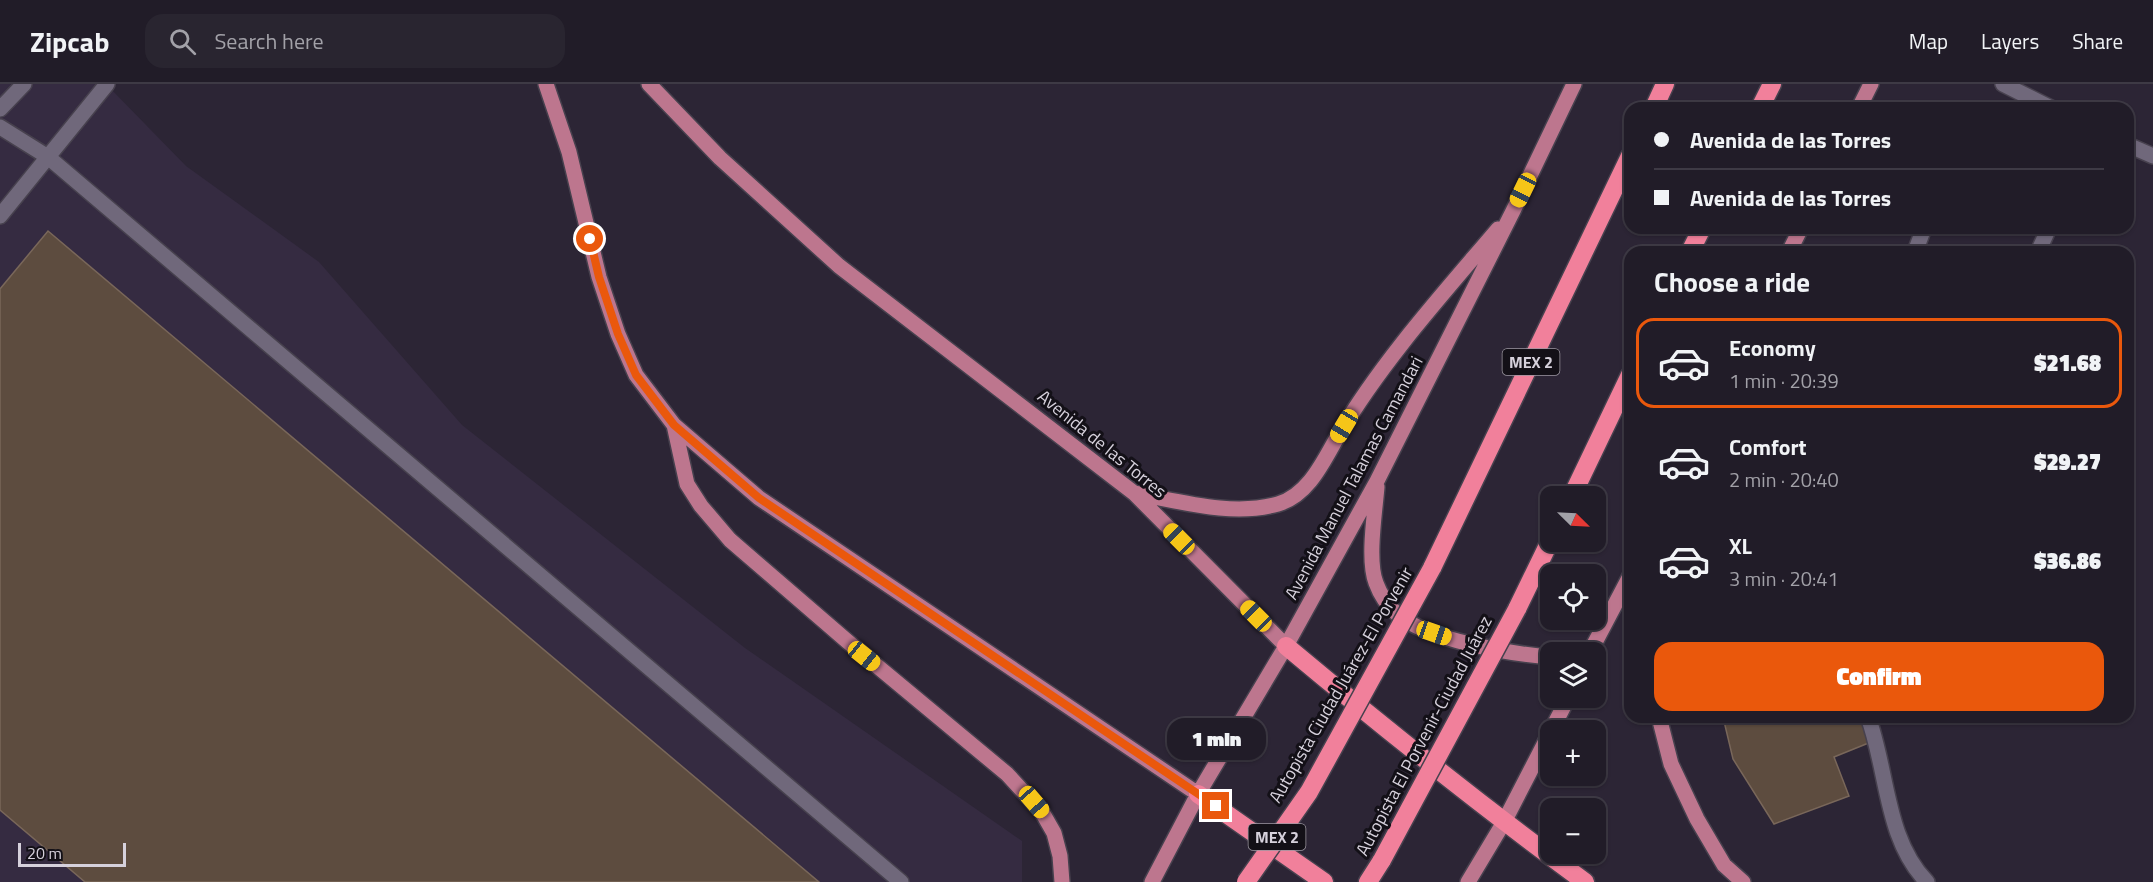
<!DOCTYPE html>
<meta charset="utf-8">
<style>
:root{--surface:#211c28;--page:#292530;--text:#f1f3f6;--muted:#a2a1a8;--line:#3e3a45;--accent:#ea580c}
body{margin:0;font-family:"Titillium Web",sans-serif;background:var(--page);color:var(--text);height:100vh;display:flex;flex-direction:column;font-size:22px;white-space:nowrap}
*{box-sizing:border-box;margin:0}
p{font-size:20px;color:var(--muted)}
.icon{flex:none;width:33px;height:33px;fill:none;stroke:currentColor;stroke-width:2;stroke-linecap:round;stroke-linejoin:round}
.map{position:relative;flex:1;overflow:hidden}
.drawer{position:absolute;left:1624px;top:162px;width:510px;height:477px;display:flex;flex-direction:column;background:var(--surface);border-radius:18px;box-shadow:0 2px 4px #0004,0 0 0 2px var(--line)}
.drawer>*{flex:none}
.guide{position:absolute;left:1624px;top:18px;width:510px;height:132px;border-radius:18px;box-shadow:0 2px 4px #0004,0 0 0 2px var(--line);display:grid;align-content:center;height:132px;padding:0 30px;background:var(--surface)}
.needle{width:39px;rotate:114deg}
.tools{position:absolute;left:1540px;top:402px;display:grid;gap:12px}
.tools a{display:grid;place-items:center;width:66px;height:66px;border-radius:12px;background:var(--surface);box-shadow:0 2px 4px #0004,0 0 0 2px var(--line);font-size:30px}
.scale{position:absolute;left:18px;bottom:15px;width:108px;box-sizing:border-box;padding-left:6px;border:3px solid #d6d1dc;border-top:0;font-size:16px;line-height:21px;white-space:nowrap;color:#d6d1dc;-webkit-text-stroke:4px #131017;paint-order:stroke}
.end{position:absolute;width:27px;height:27px;margin:-14px;border:8px solid #ea580c;background:#fff;box-shadow:0 0 0 3px #fff}
.from{border-radius:50%}
.bubble{position:absolute;height:42px;border-radius:18px;background:var(--surface);box-shadow:0 2px 4px #0004,0 0 0 2px var(--line);font-size:20px;font-weight:800;line-height:42px;text-align:center}
.car{position:absolute;width:18px;height:36px;margin:-18px -9px;border-radius:8px;box-shadow:0 0 4px 2px #0007;background:linear-gradient(#f5c518 24%,#345 0 40%,#f5c518 0 76%,#345 0 86%,#f5c518 0)}
.guide b{display:flex;align-items:center;gap:21px;height:57px;font-size:22px}
.guide b+b{border-top:2px solid var(--line)}
.guide i{width:15px;height:15px;background:var(--text)}
ul{padding:0;list-style:none}
li{display:flex;align-items:center;gap:18px;height:90px;margin:0 12px 9px;padding:0 18px;border:3px solid transparent;border-radius:18px}
li div{flex:1}
li b{display:block;font-size:22px}
li em{font-style:normal;font-weight:800}
li.selected{border-color:var(--accent)}
li>.icon{width:54px;height:54px;stroke-width:1.5}
h2{padding:0 30px;font-size:27px;line-height:72px}
.action{display:flex;gap:12px;margin-top:auto;padding:12px 30px}
.action a{flex:1;height:69px;border-radius:18px;background:var(--accent);color:#fff;font-size:24px;font-weight:800;line-height:69px;text-align:center}
header{display:flex;align-items:center;gap:36px;box-sizing:border-box;height:84px;padding:0 30px;background:var(--surface);border-bottom:2px solid var(--line)}
header strong{font-size:28px}
nav{display:flex;gap:33px;margin-inline-start:auto;font-size:21px}
.search{width:420px;height:54px;background:var(--page);display:flex;align-items:center;gap:15px;box-sizing:border-box;padding:0 21px;border-radius:18px;color:var(--muted);font-size:22px}
.map>svg:first-child{display:block}
.built{fill:#352b41}
.building{fill:#5d4c3f;stroke:#79675a;stroke-width:1.5}
.lines{fill:none;stroke-linecap:round;stroke-linejoin:round}
.minor-casing{stroke:#47414e;stroke-width:18}
.major-casing{stroke:#47414e;stroke-width:18}
.highway-casing{stroke:#47414e;stroke-width:21}
.minor{stroke:#70687b;stroke-width:15}
.major{stroke:#bd768e;stroke-width:15}
.highway{stroke:#f1809b;stroke-width:18}
.highway-bridge-casing{stroke:#47414e;stroke-width:21;stroke-linecap:butt}
.highway-bridge{stroke:#f1809b;stroke-width:18}
.route{stroke:#ea580c;stroke-width:8}
.labels{text-anchor:middle;stroke-width:6;stroke-linejoin:round;paint-order:stroke}
.shield{fill:#131017;stroke:#9c97a1;stroke-width:1.5}
.shield-label{font-size:16px;font-weight:bold;fill:#d6d1dc}
.street-label{font-size:18px;fill:#d6d1dc;stroke:#131017}
</style>
<header>
<strong>Zipcab</strong>
<div class="search"><svg class="icon" aria-label="search" viewBox="0 0 24 24"><circle cx="10" cy="10" r="6"/><path d="M15 15l6 6"/></svg>Search here</div>
<nav><a>Map</a><a>Layers</a><a>Share</a></nav>
</header>
<div class="map">
<svg width="2153" height="798" viewBox="0 0 2153 798">
<rect width="100%" height="100%" fill="#2c2535"/>
<path class="built" d="M0,0H106L186,82L319,178L462,341L745,564L1022,757V798H0Z"/>
<path class="building" d="M48,147L819,798H85L0,726V205Z
M1723,633H1861L1871,658L1834,673L1849,712L1774,740L1733,675Z"/>
<g class="lines">
<g class="minor-casing">
<path id="minor" d="M2003,0L2051,24
M0,25L24,0
M0,43L48,73L901,798
M2128,61L2153,72
M0,132L107,0
M1915,168L1924,144
M2038,168L2049,144
M1868,633C1888,687 1885,755 1927,798"/>
</g>
<g class="major-casing">
<path id="major" d="M546,0L569,68L599,193L618,250L636,291L674,341L759,414L1198,710
M649,0L720,74L839,182L1134,409L1286,562
M1859,24L1871,0
M1789,168L1801,144
M674,341L687,400L701,422L730,456L847,557L1007,690L1042,728L1054,749L1060,772L1062,798
M1377,403C1375,428 1367,476 1376,499C1380,510 1388,522 1397,530C1427,556 1511,570 1551,573
M1134,409C1179,417 1232,433 1278,420C1309,411 1324,376 1339,350C1383,276 1442,211 1498,145
M1590,568L1630,492
M1659,633L1671,680L1697,735L1724,781L1743,798
M1152,798L1198,710L1286,562L1377,397L1513,127L1574,0
M1468,798L1504,738L1568,614"/>
</g>
<g class="highway-casing">
<path id="highway" d="M1654,24L1665,0
M1760,24L1772,0
M1690,168L1702,144
M1572,412L1630,291
M1432,484L1630,72
M1517,525L1551,455
M1286,562C1384,644 1483,723 1585,798
M1198,710L1324,798
M1368,798L1382,776"/>
</g>
<use href="#minor" class="minor"/>
<use href="#major" class="major"/>
<use href="#highway" class="highway"/>
<g class="highway-bridge-casing">
<path id="highway-bridge" d="M1382,776L1517,525
M1246,798L1309,708L1432,484"/>
</g>
<use href="#highway-bridge" class="highway-bridge"/>
</g>
<g class="lines">
<path class="route" d="M590,155L599,193L618,250L636,291L674,341L759,414L1216,722"/>
</g>
<g class="labels">
<g class="shield">
<rect x="1502.5" y="265" width="57" height="26" rx="4.5"/>
<rect x="1248.5" y="740" width="57" height="26" rx="4.5"/>
</g>
<g class="shield-label">
<text x="1531" y="284">MEX 2</text>
<text x="1277" y="759">MEX 2</text>
</g>
<g class="street-label">
<text transform="translate(1102 360) rotate(39)" y="6">Avenida de las Torres</text>
<text transform="translate(1354 394) rotate(-62)" y="6">Avenida Manuel Talamas Camandari</text>
<text transform="translate(1341 601) rotate(-60)" y="6">Autopista Ciudad Juárez-El Porvenir</text>
<text transform="translate(1424 652) rotate(-62)" y="6">Autopista El Porvenir-Ciudad Juárez</text>
</g>
</g>
</svg>
<div class="tools">
<a><svg class="needle" viewBox="-14 -14 28 28"><path d="M0-13l5 13h-10z" fill="#e53935"/><path d="M0 13l5-13h-10z" fill="#a2a1a8"/></svg></a>
<a><svg class="icon" aria-label="locate" viewBox="0 0 24 24"><circle cx="12" cy="12" r="6"/><path d="M12 2v4M12 18v4M2 12h4M18 12h4"/></svg></a>
<a><svg class="icon" aria-label="layers" viewBox="0 0 24 24"><path d="M12 4l9 5-9 5-9-5zM3 14l9 5 9-5"/></svg></a>
<a>+</a>
<a>−</a>
</div>
<div class="scale">20 m</div>
<i class="end from" style="left:590px;top:155px"></i>
<i class="end" style="left:1216px;top:722px"></i>
<div class="bubble" style="left:1167px;top:634px;width:99px">1 min</div>
<i class="car" style="left:1523px;top:106px;rotate:206deg"></i>
<i class="car" style="left:1344px;top:342px;rotate:211deg"></i>
<i class="car" style="left:1179px;top:455px;rotate:315deg"></i>
<i class="car" style="left:1256px;top:532px;rotate:315deg"></i>
<i class="car" style="left:1434px;top:549px;rotate:109deg"></i>
<i class="car" style="left:864px;top:572px;rotate:129deg"></i>
<i class="car" style="left:1034px;top:718px;rotate:139deg"></i>
<div class="guide">
<b><i class="from"></i>Avenida de las Torres</b>
<b><i></i>Avenida de las Torres</b>
</div>
<section class="drawer">
<h2>Choose a ride</h2>
<ul>
<li class="selected"><svg class="icon" aria-label="car" viewBox="0 0 24 24"><path d="M5 17H2v-5l4-1 3-4h7l3 4 3 1v5h-3M9 17h6M6 11h13"/><circle cx="7" cy="17" r="2"/><circle cx="17" cy="17" r="2"/></svg><div><b>Economy</b><p>1 min · 20:39</p></div><em>$21.68</em></li>
<li><svg class="icon" aria-label="car" viewBox="0 0 24 24"><path d="M5 17H2v-5l4-1 3-4h7l3 4 3 1v5h-3M9 17h6M6 11h13"/><circle cx="7" cy="17" r="2"/><circle cx="17" cy="17" r="2"/></svg><div><b>Comfort</b><p>2 min · 20:40</p></div><em>$29.27</em></li>
<li><svg class="icon" aria-label="car" viewBox="0 0 24 24"><path d="M5 17H2v-5l4-1 3-4h7l3 4 3 1v5h-3M9 17h6M6 11h13"/><circle cx="7" cy="17" r="2"/><circle cx="17" cy="17" r="2"/></svg><div><b>XL</b><p>3 min · 20:41</p></div><em>$36.86</em></li>
</ul>
<div class="action"><a>Confirm</a></div>
</section>
</div>
